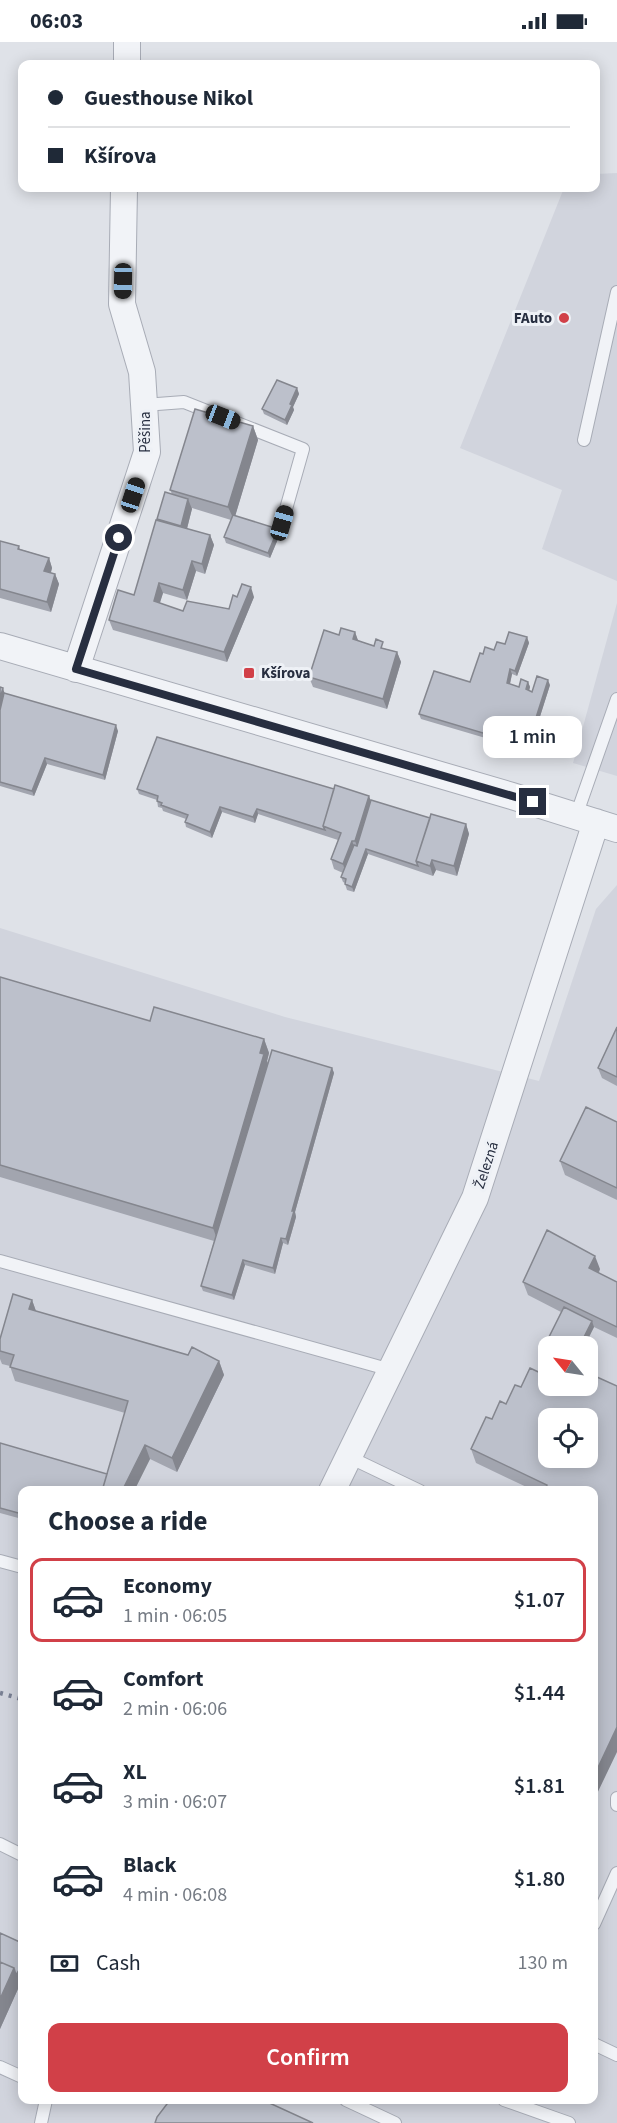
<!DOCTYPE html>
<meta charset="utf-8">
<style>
:root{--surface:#fff;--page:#f2f2f3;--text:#1f2937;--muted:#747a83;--line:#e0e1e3;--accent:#d14048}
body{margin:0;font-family:"Source Sans 3",sans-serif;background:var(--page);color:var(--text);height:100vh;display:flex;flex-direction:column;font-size:22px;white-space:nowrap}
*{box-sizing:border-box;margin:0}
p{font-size:20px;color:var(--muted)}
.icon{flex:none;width:33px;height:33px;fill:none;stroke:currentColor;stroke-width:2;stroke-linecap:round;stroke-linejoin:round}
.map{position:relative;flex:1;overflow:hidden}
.drawer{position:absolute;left:18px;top:1444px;width:580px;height:618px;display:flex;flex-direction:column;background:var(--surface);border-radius:12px;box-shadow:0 3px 15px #0003}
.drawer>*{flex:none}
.top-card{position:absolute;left:18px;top:18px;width:582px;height:132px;border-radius:12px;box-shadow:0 3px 15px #0003;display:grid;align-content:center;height:132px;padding:0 30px;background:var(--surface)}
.needle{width:39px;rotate:300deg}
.controls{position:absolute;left:538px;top:1294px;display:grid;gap:12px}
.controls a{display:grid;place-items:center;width:60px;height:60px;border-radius:12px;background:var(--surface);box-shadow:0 3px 15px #0003;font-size:30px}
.end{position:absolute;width:27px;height:27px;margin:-14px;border:8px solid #272e40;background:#fff;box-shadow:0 0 0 3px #fff}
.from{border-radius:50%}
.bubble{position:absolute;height:42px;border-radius:12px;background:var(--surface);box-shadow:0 3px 15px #0003;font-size:20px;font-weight:600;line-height:42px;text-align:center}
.car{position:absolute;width:18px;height:36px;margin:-18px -9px;border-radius:8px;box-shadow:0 0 4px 2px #0007;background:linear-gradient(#222 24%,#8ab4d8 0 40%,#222 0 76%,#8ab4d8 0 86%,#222 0)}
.top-card b{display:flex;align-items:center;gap:21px;height:57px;font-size:22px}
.top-card b+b{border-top:2px solid var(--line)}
.top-card i{width:15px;height:15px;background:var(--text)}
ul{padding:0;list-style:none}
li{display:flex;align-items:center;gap:18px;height:84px;margin:0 12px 9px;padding:0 18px;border:3px solid transparent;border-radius:12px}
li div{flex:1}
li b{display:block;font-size:22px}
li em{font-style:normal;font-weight:600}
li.active{border-color:var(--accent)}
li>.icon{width:54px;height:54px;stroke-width:1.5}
h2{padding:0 30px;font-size:27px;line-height:72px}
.pay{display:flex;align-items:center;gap:15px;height:66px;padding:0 30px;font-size:22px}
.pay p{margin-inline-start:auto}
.cta{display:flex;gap:12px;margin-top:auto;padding:12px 30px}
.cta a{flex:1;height:69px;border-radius:12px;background:var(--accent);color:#fff;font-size:24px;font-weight:600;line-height:69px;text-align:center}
.status{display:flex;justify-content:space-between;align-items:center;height:42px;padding:0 30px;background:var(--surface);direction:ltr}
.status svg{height:16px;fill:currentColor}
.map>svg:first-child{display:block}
.built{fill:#d1d4dd;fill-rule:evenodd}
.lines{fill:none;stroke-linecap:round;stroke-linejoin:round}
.service-casing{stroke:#a8acb6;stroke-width:14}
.minor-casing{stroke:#a8acb6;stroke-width:28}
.service{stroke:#f1f3f7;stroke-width:12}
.minor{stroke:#f1f3f7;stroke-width:26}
.rail{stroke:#787f92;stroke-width:4.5;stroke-dasharray:3 6;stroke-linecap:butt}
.wall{fill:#a2a5af}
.shaded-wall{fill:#84868e}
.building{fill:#bcc0cb;stroke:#84868e;stroke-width:1.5;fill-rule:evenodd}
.route{stroke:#272e40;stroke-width:8}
.poi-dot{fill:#d14048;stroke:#eef1f6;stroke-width:2}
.labels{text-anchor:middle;stroke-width:6;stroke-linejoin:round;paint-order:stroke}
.poi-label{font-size:15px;font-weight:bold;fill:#272e40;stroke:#eef1f6;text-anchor:end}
.street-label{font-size:15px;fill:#272e40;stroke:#eef1f6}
</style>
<div class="status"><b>06:03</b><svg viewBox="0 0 49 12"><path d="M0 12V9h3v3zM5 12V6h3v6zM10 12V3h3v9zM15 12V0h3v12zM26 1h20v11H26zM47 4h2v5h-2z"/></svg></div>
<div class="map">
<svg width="617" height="2081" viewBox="0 0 617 2081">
<rect width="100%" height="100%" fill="#dfe2e8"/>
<path class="built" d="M617,131V539L542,507L562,448L460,406L564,146H596V132Z
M617,561V734L573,721Z
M617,843V2081H0V886L285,975L539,1039L596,867ZM549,1305H588V1344H549ZM549,1377H588V1416H549ZM22,1449H594V2058H22Z"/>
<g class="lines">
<g class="service-casing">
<path id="service" d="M144,363L184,360L303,407L282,481
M584,398L617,250
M576,774L617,657
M0,1219L391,1328
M349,1415L420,1449
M0,1519L22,1525
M617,1756V1763
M0,1802L22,1813
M594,1882L617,1831
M594,2002L617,2013
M0,2025L22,2035
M346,2058L395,2081
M504,2058L569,2081
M41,2081L46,2058"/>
</g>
<g class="minor-casing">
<path id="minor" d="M127,22V0
M0,604L512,754L617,787
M76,627L147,410L142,330L122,262L124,146
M332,1449L475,1156L596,780"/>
</g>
<use href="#service" class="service"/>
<use href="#minor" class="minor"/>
<path class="rail" d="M0,1651L22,1657"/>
</g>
<path class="wall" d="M297,346L299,352L293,365L294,368L287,383L264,372L262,367Z
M253,384L258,398L235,474L278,487L280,492L270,516L226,501L224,495L231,478L192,466L187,487L210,493L214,503L205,532L196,529L187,558L163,551L160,561L183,569L229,567L237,555H254L227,620L113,588L109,578L134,553L158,478L157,477L172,452L170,448Z
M0,499L19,504L20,507L49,516L52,526L51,531L55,532L59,542L51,570L0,556Z
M355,590L358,599L397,610L401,620L387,667L313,645L309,635L339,593Z
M527,595L529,601L517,634L512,632L510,642L519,645L528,640L530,645L529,648L532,650L550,643L529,709L421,677L419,672L470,640L483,612L494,608L505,602Z
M0,645L4,651L118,689L105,738L47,722L34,754L0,744Z
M137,747L371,758L430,776L466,782L469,792L457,834L436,828L433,834L368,812L354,850L347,848L345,842V841L343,840L341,835L343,831L334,827L331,817L338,798L258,772L255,781L222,770L212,796L186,785L185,780L186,777L163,769L162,766L158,765L157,758L139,752Z
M0,935L150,979L264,997L269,1011L267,1019L268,1021L332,1026L334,1031L295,1170L296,1175L288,1203L283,1201L275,1232L245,1223L234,1258L203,1249L201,1244L214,1199L0,1135Z
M617,985V1044L602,1036L598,1026Z
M617,1080V1158L565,1133L560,1119Z
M600,1227L599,1231L617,1240V1296L594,1285L584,1305H554L549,1303L548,1297L561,1270L528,1253L523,1240Z
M32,1258L36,1269L188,1313L219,1319L224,1333L177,1430L150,1417L134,1449H22V1477L0,1471V1401L107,1432L125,1371L15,1339L10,1324L2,1322L0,1317V1297Z
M530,1326L594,1449H535L476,1421L471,1407L492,1377L521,1345Z
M0,1891L22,1901V1938L0,1987Z"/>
<path class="shaded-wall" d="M297,346L299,352L293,365L294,368L287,383L285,378L290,362Z
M253,384L258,398L234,478L228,465Z
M188,457L192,467L185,494L181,484Z
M278,487L280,492L270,516L268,511Z
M210,493L214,503L205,532L202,522Z
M49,516L52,526L48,539L44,529Z
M192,519L196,529L187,558L183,548Z
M55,532L59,542L51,570L47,560Z
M159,541L163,551L157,569L154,559Z
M251,545L254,555L227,620L224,610Z
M355,590L359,601L353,597Z
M527,595L529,601L517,634L515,629Z
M397,610L401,620L387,667L383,657Z
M510,627L512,632L509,646L507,641Z
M548,638L550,643L529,709L527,704Z
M528,640L530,645L528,653L526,647Z
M3,646L6,656L0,680V656Z
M116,683L118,689L105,738L103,733Z
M45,716L47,722L34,754L32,749Z
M369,754L373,764L359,809L355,799Z
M220,765L222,770L212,796L210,790Z
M257,767L258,772L255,781L253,775Z
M466,782L469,792L457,834L454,824Z
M352,799L356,809L346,832L343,822Z
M366,807L368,812L354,850L352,845Z
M432,818L436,828L433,834L430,824Z
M264,997L269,1011L267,1019L269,1026L218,1200L213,1186Z
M332,1026L334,1031L295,1170L296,1175L288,1203L286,1197L292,1169Z
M281,1196L283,1201L275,1232L273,1226Z
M595,1214L600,1227L594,1240L589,1226Z
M243,1218L245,1223L234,1258L232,1253Z
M32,1258L37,1272L29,1267Z
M592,1279L594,1285L584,1305H579Z
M219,1319L224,1333L177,1430L172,1416Z
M145,1403L150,1417L134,1449H122Z
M617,1685V1710L594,1758V1734Z
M14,1926L19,1928L22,1938L0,1987V1957Z"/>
<path class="building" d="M277,338L297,346L290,362L292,363L285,378L262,367Z
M195,367L253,384L228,465L170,448Z
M165,450L188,457L181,484L157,477Z
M233,473L278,487L268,511L224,495Z
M156,478L210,493L202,522L192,519L183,548L159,541L154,559L183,569L187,559L229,567L233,553L237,555L242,542L251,545L224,610L109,578L118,548L134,553Z
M0,499L19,504L18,507L49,516L44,529L55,532L47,560L0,547Z
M341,586L355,590L353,597L374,604L376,597L383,600L381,606L397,610L383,657L309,635L324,588L339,593Z
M509,590L527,595L515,629L510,627L507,641L519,645L521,637L528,640L526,647L532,650L537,634L548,638L527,704L419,672L434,629L470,640L480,611L483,612L485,605L494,608L497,600L505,602Z
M0,645L3,646L0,656Z
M4,651L116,683L103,733L45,716L32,749L0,740V668Z
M157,695L334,747L323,784L325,788L257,767L253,775L220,765L210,790L185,780L188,773L161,763L162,761L157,759L158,754L137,747Z
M335,743L369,754L355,799H352L343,822L331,817L341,791L323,784Z
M371,758L430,776L416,819L418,824L366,807L352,845L345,842L346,837L341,835L354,803L357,804Z
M431,772L466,782L454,824L432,818L430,824L416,819Z
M0,935L150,979L154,965L264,997L260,1011L264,1012L213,1186L0,1123Z
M617,985V1035L598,1026Z
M272,1008L332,1026L292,1169H294L286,1197L281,1196L273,1226L243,1218L232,1253L201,1244Z
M586,1065L617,1080V1146L560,1119Z
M547,1188L595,1214L589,1226L617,1240V1285L523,1240Z
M13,1252L32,1258L29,1267L188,1313L192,1305L219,1319L172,1416L145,1403L122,1449H102L128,1359L10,1325L14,1313L0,1309V1297Z
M564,1265L592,1279L579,1305H563L548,1297Z
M530,1326L549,1335V1344H588V1331L617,1344V1685L594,1734V1449H544L547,1443L471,1407L486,1375L492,1377L500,1359L506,1362L515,1343L521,1345ZM549,1377H588V1416H549Z
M0,1401L107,1432L102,1449H22V1472L0,1466Z
M0,1891L22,1901V1930L19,1928L16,1933L14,1926L0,1920Z
M0,1920L14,1926L0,1957Z
M170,2058H263L313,2081H155L157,2075Z"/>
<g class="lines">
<path class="route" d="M119,496L76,627L533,760"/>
</g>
<g class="poi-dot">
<circle cx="564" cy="276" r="6"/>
<rect x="243" y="625" width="12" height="12" rx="3"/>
</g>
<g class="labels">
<g class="poi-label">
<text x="552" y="281">FAuto</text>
<text x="261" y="636" text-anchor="start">Kšírova</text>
</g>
<g class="street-label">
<text transform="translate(145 390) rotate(-90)" y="5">Pěšina</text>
<text transform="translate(486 1123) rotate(-72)" y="5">Železná</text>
</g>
</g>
</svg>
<div class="controls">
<a><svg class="needle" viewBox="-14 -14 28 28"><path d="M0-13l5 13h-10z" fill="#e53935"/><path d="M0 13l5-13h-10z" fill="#747a83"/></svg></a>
<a><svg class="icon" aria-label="locate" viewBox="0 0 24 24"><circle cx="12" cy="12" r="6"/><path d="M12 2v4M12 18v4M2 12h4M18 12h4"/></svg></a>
</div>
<i class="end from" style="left:119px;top:496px"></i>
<i class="end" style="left:533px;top:760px"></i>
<div class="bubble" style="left:483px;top:674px;width:99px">1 min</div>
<i class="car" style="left:123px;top:239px;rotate:181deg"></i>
<i class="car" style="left:223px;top:375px;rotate:111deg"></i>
<i class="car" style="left:133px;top:453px;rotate:18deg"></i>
<i class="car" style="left:282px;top:481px;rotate:16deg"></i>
<div class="top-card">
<b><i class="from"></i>Guesthouse Nikol</b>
<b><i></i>Kšírova</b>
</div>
<section class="drawer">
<h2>Choose a ride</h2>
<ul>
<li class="active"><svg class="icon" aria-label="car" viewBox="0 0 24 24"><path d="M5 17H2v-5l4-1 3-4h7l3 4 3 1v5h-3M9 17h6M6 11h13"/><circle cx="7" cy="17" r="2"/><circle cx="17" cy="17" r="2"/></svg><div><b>Economy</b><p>1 min · 06:05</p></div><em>$1.07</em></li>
<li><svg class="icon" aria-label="car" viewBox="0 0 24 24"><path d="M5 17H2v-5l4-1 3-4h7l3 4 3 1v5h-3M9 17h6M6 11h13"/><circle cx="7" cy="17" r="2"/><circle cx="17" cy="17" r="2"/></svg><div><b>Comfort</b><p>2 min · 06:06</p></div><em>$1.44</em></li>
<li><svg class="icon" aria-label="car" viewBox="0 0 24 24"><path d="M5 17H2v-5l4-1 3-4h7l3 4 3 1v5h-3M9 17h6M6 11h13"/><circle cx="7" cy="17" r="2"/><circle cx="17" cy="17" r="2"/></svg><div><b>XL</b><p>3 min · 06:07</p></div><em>$1.81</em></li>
<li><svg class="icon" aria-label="car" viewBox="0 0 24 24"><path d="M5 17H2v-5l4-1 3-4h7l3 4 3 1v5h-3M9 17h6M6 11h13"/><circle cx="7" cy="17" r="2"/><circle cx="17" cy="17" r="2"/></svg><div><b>Black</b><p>4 min · 06:08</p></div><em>$1.80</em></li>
</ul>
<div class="pay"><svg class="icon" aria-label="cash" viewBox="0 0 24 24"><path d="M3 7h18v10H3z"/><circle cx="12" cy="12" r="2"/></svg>Cash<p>130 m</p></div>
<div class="cta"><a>Confirm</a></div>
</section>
</div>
